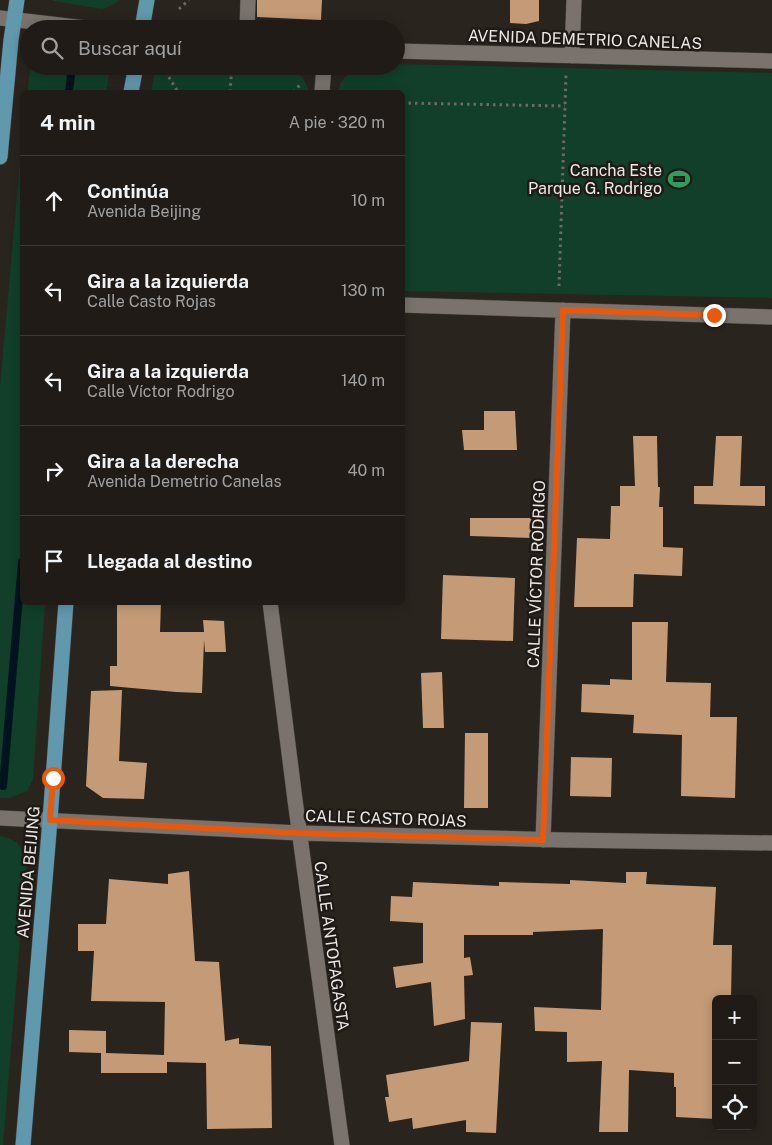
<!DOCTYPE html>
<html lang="es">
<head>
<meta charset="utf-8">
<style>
	body { margin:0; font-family:"Public Sans",sans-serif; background:#282420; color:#f1f3f6 }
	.controls { position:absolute; right:15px; bottom:15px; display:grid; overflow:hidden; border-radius:8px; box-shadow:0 2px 12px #0003 }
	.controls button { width:45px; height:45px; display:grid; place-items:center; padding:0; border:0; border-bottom:1px solid #3d3936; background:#201b17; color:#f1f3f6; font:25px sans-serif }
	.stop { position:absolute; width:15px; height:15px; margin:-11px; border:4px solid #ea580c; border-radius:50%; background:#fff }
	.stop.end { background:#ea580c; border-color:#fff; box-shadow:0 1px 5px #0008 }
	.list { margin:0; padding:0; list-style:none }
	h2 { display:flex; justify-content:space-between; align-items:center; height:65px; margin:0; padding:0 20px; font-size:21px }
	h2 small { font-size:16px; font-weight:400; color:#a2a1a1 }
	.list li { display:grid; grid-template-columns:32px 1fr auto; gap:15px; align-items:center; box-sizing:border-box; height:90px; padding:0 20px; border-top:1px solid #3d3936 }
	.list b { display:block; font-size:19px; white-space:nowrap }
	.list p { margin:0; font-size:16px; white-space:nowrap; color:#a2a1a1 }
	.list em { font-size:16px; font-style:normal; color:#a2a1a1 }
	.icon { flex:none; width:28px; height:28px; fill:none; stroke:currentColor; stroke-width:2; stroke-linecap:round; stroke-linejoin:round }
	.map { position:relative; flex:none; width:772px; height:1145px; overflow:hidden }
	.search { position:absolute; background:#201b17; box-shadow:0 2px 12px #0003; left:20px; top:20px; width:385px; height:55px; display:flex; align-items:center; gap:12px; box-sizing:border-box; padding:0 18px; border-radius:28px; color:#a2a1a1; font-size:19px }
	.panel { position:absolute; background:#201b17; box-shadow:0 2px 12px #0003; left:20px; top:90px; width:385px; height:515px; border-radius:8px }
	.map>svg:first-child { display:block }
	.green { fill:#113f29 }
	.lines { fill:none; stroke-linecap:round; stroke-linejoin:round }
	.stream { stroke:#00131f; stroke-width:8 }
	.building { fill:#c59b77 }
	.minor-casing { stroke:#46423e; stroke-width:16 }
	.major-casing { stroke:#46423e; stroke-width:16 }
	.path { stroke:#6f6a66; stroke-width:3; stroke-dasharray:2.5 4; stroke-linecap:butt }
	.minor { stroke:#7a736d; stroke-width:15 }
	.major { stroke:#6098ad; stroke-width:15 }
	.route { stroke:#ea580c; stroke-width:6 }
	.labels { text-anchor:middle; stroke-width:5; stroke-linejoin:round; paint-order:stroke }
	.street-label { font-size:16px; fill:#ece8e5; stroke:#201a16 }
	.poi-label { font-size:16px; fill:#ece8e5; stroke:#201a16; text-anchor:end }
</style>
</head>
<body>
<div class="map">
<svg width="772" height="1145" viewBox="0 0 772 1145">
	<rect width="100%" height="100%" fill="#2a241f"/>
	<!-- green -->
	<path class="green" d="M52,0h67l-6,5 -11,4 -48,-8z
		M396,64l376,9v225l-369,-7 -1,-199h-65l4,-10 7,-8 16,-8h32z
		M31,66h80l-5,26h-79z
		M156,66l127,1c16,4 21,9 26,25h-158z
		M22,140v462l23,1 -12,176 -6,12 -17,7h-10v-411z
		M0,836c20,5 22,9 26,29l-23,280h-3z"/>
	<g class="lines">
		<!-- stream -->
		<path class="stream" d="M69,92l3,-26
			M3,786l19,-224"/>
	</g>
	<!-- building -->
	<path class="building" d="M257,0h65l-1,20 -64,-3z
		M510,0h29v21l-13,3 -16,-1z
		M484,411h31l2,39h-53l-2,-20h22z
		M633,436h24l1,51h2l-1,20h4v40l20,1 -1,28 -48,-2 -1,33h-59l3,-69 33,1 1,-33h9v-20h15z
		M716,436h26l-2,50h25v20l-71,-2v-18h19z
		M470,518h62l1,20 -63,-2z
		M443,575l72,3 -2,63 -72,-2z
		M117,602h44l-1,30h44l-1,-12 21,1 2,31h-21l-1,-12 -2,53 -26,-1 -66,-6v-20h7z
		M632,622h36l-2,60 45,1 -1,34h27l-2,81 -54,-2 1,-61 -49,-2 1,-18 -53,-3 1,-28 28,1v-6l22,1z
		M442,672l2,56h-21l-2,-55z
		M122,690l-3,71 28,2 -3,36 -41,-1 -17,-12 5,-95z
		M465,733h23v75h-24z
		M571,757l41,1 -1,39 -41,-1z
		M189,871l6,90 24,1 6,79 14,-3v6l32,2 1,82 -65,1 -1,-66 -39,-1v11h-66v-20l-32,-1v-22l37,1v22l58,2 1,-53 -74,-1 3,-50h-16v-27h28l3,-45 59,5v-10z
		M626,872h21l-1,12 70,3 -3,58h19l-1,54h-15v120l-40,-2v-30h-2v-14l-45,-3 -1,62h-29l3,-71 -35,1v-30l-32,-1 -1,-24 67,3 2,-81 -70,3v3h-69v23l6,-1 3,18 -9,1 1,43 -31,7 -3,-44 -35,6 -3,-21 30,-4v-40l-33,-2 1,-25 21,1 1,-15 86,4v-4l71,2v-4l56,3z
		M471,1022l31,1 -6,110 -30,-1v-12l-53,9 -1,-11 -23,4 -4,-25h4l-3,-22 83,-14z"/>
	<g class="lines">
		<!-- minor casing -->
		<g class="minor-casing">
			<path id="minor" d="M0,18l93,11
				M247,29l1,-29
				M396,51l376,10
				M572,56l2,-56
				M322,92l2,-26
				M402,305l370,12
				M270,602l25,198 47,345
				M0,818l299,15 264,7 209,3
				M543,840l20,-530"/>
		</g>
		<!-- major casing -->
		<g class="major-casing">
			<path id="major" d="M142,29l5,-29
				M131,92l5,-26
				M0,157l11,-117 6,-40
				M23,1145l27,-325 16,-218"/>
		</g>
		<!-- path -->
		<path class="path" d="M179,9l10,-9
			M162,66l16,26
			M287,71l1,-5
			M230,92l2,-26
			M293,92l8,-8
			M402,103l163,3
			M559,286l7,-211"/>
		<!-- minor -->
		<use href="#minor" class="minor"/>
		<!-- major -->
		<use href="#major" class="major"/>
	</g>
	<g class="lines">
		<!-- route -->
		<path class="route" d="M53,778l-3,42 250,13 243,7 20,-530 151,5"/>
	</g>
	<!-- icons -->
	<defs>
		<g id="stadium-bare" transform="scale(1.725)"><path d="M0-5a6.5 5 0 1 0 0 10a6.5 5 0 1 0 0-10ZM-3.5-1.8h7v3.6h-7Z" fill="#2e9e5b" stroke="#201a16" stroke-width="2.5" paint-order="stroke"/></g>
	</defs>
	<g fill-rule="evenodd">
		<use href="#stadium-bare" x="679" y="179"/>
	</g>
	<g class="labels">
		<!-- street labels -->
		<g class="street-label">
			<text transform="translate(585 39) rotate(2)" y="6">AVENIDA DEMETRIO CANELAS</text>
			<text transform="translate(536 574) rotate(-88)" y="6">CALLE VÍCTOR RODRIGO</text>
			<text transform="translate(386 818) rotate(2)" y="6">CALLE CASTO ROJAS</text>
			<text transform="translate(28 872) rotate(-85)" y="6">AVENIDA BEIJING</text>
			<text transform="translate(332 946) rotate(82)" y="6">CALLE ANTOFAGASTA</text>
		</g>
		<!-- poi labels -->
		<g class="poi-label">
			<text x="662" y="176">Cancha Este<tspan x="662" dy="18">Parque G. Rodrigo</tspan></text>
		</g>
	</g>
</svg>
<div class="controls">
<button>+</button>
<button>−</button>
<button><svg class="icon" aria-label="locate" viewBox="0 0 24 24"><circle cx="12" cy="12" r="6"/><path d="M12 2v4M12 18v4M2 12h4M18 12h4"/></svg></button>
</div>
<div class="stop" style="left:53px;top:778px"></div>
<div class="stop end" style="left:714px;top:315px"></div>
<div class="search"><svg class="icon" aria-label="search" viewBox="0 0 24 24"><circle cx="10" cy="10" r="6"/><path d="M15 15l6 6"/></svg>Buscar aquí</div>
<section class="panel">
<h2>4 min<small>A pie · 320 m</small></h2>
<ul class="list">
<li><svg class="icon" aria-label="ahead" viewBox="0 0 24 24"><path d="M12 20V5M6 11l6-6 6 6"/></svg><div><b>Continúa</b><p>Avenida Beijing</p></div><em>10 m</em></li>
<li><svg class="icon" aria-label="left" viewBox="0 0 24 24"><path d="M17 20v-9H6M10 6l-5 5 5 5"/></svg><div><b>Gira a la izquierda</b><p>Calle Casto Rojas</p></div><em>130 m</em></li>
<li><svg class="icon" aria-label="left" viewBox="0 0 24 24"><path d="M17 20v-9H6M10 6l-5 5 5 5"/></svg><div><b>Gira a la izquierda</b><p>Calle Víctor Rodrigo</p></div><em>140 m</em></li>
<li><svg class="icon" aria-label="right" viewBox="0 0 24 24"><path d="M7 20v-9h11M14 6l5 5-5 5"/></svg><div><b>Gira a la derecha</b><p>Avenida Demetrio Canelas</p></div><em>40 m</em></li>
<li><svg class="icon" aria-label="arrive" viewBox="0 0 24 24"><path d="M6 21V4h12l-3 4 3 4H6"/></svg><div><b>Llegada al destino</b></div></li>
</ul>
</section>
</div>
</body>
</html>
